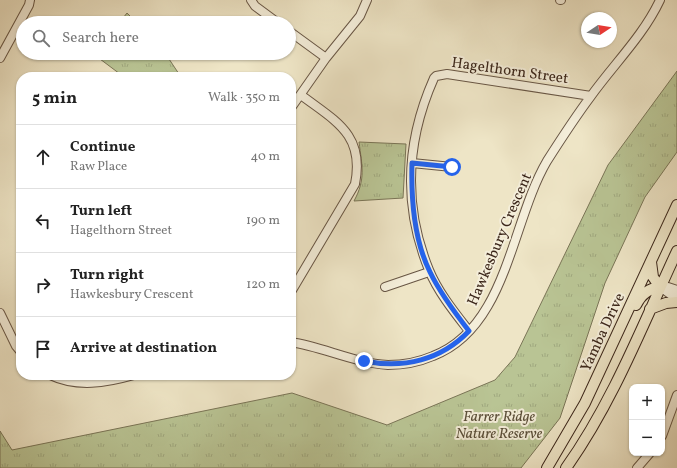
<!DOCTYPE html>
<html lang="en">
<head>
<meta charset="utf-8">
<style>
	body { margin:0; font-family:Vollkorn,serif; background:#f2f2f2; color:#222 }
	.controls { position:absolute; right:12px; bottom:12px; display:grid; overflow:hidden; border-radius:8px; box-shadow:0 1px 3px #0004 }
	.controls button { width:36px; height:36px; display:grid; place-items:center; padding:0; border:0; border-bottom:1px solid #e0e0e0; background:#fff; color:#222; font:20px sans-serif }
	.compass { position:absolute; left:581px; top:12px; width:36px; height:36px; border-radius:50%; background:#fff; box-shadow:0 1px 3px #0004; rotate:78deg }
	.stop { position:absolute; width:12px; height:12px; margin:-9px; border:3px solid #2563eb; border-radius:50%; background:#fff }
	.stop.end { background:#2563eb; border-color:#fff; box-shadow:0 1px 4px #0008 }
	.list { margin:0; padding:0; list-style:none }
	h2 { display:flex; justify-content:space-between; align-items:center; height:52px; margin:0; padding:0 16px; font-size:17px }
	h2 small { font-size:13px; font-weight:400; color:#767676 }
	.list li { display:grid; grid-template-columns:26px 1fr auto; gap:12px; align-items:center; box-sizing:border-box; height:64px; padding:0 16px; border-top:1px solid #e0e0e0 }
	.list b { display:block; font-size:15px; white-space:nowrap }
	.list p { margin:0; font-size:13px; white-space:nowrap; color:#767676 }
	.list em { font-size:13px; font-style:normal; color:#767676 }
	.icon { flex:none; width:22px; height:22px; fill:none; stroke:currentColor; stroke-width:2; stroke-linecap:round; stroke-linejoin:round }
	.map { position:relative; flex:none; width:677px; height:468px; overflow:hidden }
	.search { position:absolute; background:#fff; box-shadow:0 1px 3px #0004; left:16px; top:16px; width:280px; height:44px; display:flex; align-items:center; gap:10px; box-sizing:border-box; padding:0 14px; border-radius:22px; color:#767676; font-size:15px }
	.panel { position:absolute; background:#fff; box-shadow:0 1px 3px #0004; left:16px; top:72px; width:280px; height:308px; border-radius:16px }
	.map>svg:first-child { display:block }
	.park { fill:url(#park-tufts); stroke:#7a7557 }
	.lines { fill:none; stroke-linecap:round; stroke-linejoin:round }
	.minor-casing { stroke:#685645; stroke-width:10 }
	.major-casing { stroke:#3b261a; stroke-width:12 }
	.minor { stroke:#f4eeda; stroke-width:8 }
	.major { stroke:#eee5c6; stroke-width:10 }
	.route { stroke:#2563eb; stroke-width:5 }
	.labels { text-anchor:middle; stroke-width:4; stroke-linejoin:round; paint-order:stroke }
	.street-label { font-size:15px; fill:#3b261a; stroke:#f4eeda }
	.park-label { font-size:15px; font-style:italic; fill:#5a4e38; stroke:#f4eeda }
</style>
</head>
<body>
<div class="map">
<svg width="677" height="468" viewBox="0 0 677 468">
	<defs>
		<pattern id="park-tufts" width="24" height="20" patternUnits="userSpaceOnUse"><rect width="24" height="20" fill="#b9c494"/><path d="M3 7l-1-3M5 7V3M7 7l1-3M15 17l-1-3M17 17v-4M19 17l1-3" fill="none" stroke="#a0a87f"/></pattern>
	</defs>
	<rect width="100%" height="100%" fill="#eee5c6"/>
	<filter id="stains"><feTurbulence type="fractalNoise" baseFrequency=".005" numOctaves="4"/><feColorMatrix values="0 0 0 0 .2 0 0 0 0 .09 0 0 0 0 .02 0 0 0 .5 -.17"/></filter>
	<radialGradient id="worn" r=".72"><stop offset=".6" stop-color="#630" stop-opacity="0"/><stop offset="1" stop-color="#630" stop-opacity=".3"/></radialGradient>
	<!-- park -->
	<path class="park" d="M127,13l10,10h-18z
		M98,53h67l16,24h-57l-28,-21z
		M677,71v81l-32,45 -40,86 -45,135 -39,50h-521v-37l12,19 280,-57 95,32 108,-45 20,-23 93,-192z
		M359,142l47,2 -3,54 -49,3c12,-22 8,-35 5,-59z"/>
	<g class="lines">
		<!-- minor casing -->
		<g class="minor-casing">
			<path id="minor" d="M251,0l4,6 23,17
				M560,0h1
				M289,31l37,27
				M0,58l29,-53 1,-5
				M291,108l35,-50 34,-42 7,-16
				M412,163l40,4
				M385,287l44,-15
				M660,287l17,12
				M660,287h8l9,3
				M291,292l64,-108c10,-50 -20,-63 -54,-89
				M0,313l16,33 5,6
				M469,331c-14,-18 -31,-39 -40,-61 -26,-64 -23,-129 5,-192l2,-2 11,-2 144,22
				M291,342c32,5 64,21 97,23 15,0 31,-3 45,-9 74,-28 78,-134 114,-195 14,-22 29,-45 44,-65 23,-32 52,-60 69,-96
				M50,375c27,13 56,8 84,0
				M662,436l15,-41
				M637,468l13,-15"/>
		</g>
		<!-- major casing -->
		<g class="major-casing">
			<path id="major" d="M651,262l2,15 7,10
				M636,305c5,-10 13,-17 24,-18
				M650,309l16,-6 11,-1
				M547,468l38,-65 92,-198
				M566,468c47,-66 77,-144 111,-217"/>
		</g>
		<!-- minor -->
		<use href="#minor" class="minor"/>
		<!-- major -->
		<use href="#major" class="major"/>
	</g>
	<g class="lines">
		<!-- route -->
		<path class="route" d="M364,361c40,8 77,-1 105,-30 -14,-18 -29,-38 -39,-59 -16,-32 -19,-74 -18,-109l40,4"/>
	</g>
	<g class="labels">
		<!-- street labels -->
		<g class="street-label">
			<text transform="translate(510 70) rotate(8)" y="5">Hagelthorn Street</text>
			<text transform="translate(499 239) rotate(-67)" y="5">Hawkesbury Crescent</text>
			<text transform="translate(602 332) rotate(-65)" y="5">Yamba Drive</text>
		</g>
		<!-- park labels -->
		<g class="park-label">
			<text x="499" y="421">Farrer Ridge<tspan x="499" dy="17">Nature Reserve</tspan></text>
		</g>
	</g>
	<rect width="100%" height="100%" filter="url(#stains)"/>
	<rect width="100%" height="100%" fill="url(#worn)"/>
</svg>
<div class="controls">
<button>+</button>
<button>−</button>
</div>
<svg class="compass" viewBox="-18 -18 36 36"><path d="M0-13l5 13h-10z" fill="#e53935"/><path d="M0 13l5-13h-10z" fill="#767676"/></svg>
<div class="stop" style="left:452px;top:167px"></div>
<div class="stop end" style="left:364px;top:361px"></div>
<div class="search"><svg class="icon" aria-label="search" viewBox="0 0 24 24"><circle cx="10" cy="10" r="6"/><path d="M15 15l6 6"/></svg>Search here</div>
<section class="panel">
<h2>5 min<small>Walk · 350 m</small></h2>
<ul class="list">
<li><svg class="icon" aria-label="ahead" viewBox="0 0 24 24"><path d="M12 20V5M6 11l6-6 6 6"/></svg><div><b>Continue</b><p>Raw Place</p></div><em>40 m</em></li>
<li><svg class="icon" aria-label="left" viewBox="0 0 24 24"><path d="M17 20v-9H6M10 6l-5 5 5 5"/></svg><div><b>Turn left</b><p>Hagelthorn Street</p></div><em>190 m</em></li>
<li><svg class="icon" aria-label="right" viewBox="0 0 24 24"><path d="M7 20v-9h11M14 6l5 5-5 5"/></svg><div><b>Turn right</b><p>Hawkesbury Crescent</p></div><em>120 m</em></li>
<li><svg class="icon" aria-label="arrive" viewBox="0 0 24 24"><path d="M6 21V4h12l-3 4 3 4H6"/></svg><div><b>Arrive at destination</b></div></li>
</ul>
</section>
</div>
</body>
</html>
